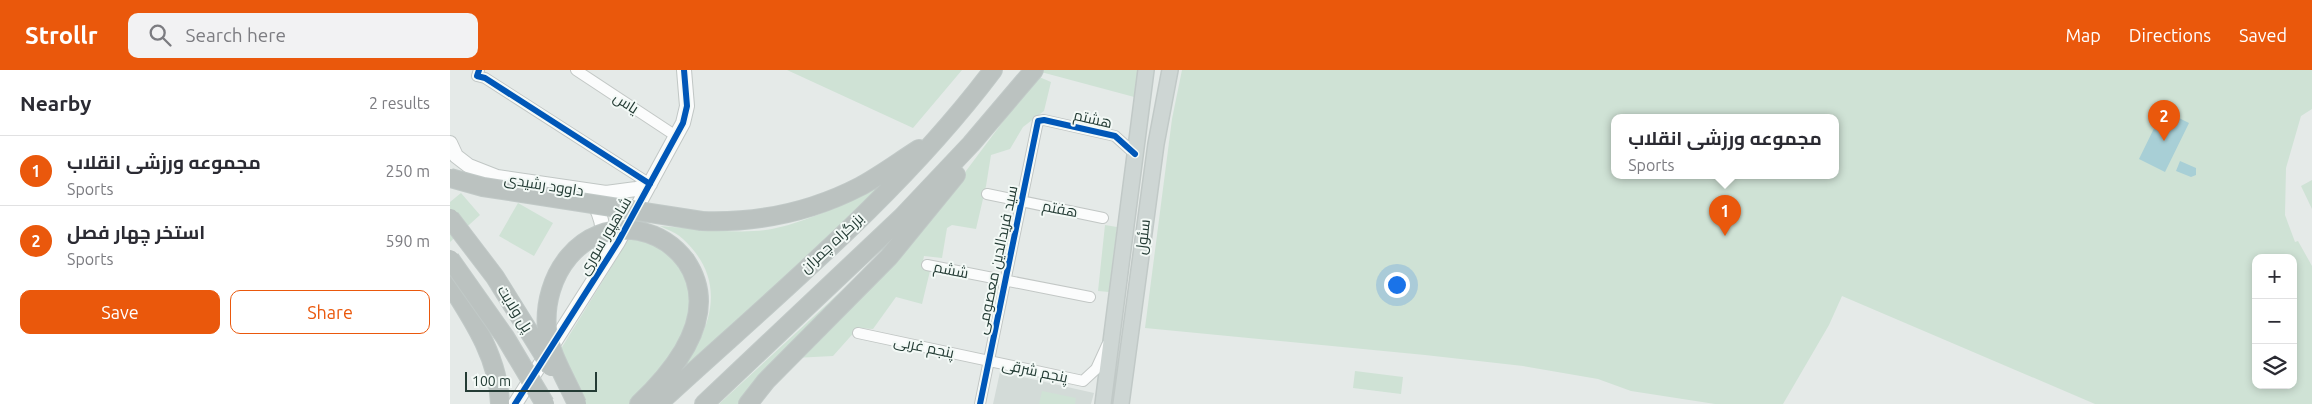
<!DOCTYPE html>
<html lang="en">
<head>
<meta charset="utf-8">
<style>
	body { margin:0; font-family:Ubuntu,Cairo,sans-serif; background:#f2f2f3; color:#2b2b33 }
	.controls { position:absolute; right:15px; bottom:15px; display:grid; overflow:hidden; border-radius:10px; box-shadow:0 2px 8px #0003 }
	.controls button { width:45px; height:45px; display:grid; place-items:center; padding:0; border:0; border-bottom:1px solid #e1e1e2; background:#fff; color:#2b2b33; font:25px sans-serif }
	.scale { position:absolute; left:15px; bottom:12px; width:132px; box-sizing:border-box; padding-left:5px; border:2px solid #243c35; border-top:0; font-size:14px; line-height:18px; white-space:nowrap; color:#243c35; -webkit-text-stroke:4px #f3f9f6; paint-order:stroke }
	.you { position:absolute; left:946px; top:214px; width:18px; height:18px; margin:-12px; border:4px solid #fff; border-radius:50%; background:#1a73e8; box-shadow:0 0 0 8px #1a73e833 }
	.badge { display:grid; place-items:center; width:32px; height:32px; border-radius:50%; background:#ea580c; color:#fff; font-size:16px; font-weight:700 }
	.pin { position:absolute; translate:-50% -41px; filter:drop-shadow(0 1px 2px #0008) }
	.pin::after { content:''; position:absolute; top:26px; width:18px; height:15px; background:inherit; clip-path:polygon(0 0,100% 0,50% 100%) }
	.popup { position:absolute; left:1161px; top:44px; width:228px; height:65px; box-sizing:border-box; display:grid; place-content:center; border-radius:10px; background:#fff; filter:drop-shadow(0 1px 4px #0005); font-size:16px; white-space:nowrap; color:#7c7c81 }
	.popup b { font-size:19px; color:#2b2b33 }
	.popup::after { content:''; position:absolute; left:50%; top:100%; margin-left:-10px; border:10px solid transparent; border-top-color:#fff }
	.list { margin:0; padding:0; list-style:none }
	h2 { display:flex; justify-content:space-between; align-items:center; height:65px; margin:0; padding:0 20px; font-size:21px }
	h2 small { font-size:16px; font-weight:400; color:#7c7c81 }
	.list li { display:grid; grid-template-columns:32px 1fr auto; gap:15px; align-items:center; box-sizing:border-box; height:70px; padding:0 20px; border-top:1px solid #e1e1e2 }
	.list b { display:block; font-size:19px; white-space:nowrap }
	.list p { margin:0; font-size:16px; white-space:nowrap; color:#7c7c81 }
	.list em { font-size:16px; font-style:normal; color:#7c7c81 }
	.actions { display:flex; gap:10px; padding:15px 20px }
	.actions a { flex:1; padding:11px 0; border:1px solid #ea580c; border-radius:10px; text-align:center; font-size:18px; color:#ea580c }
	.actions .main { background:#ea580c; color:#fff }
	.icon { flex:none; width:28px; height:28px; fill:none; stroke:currentColor; stroke-width:2; stroke-linecap:round; stroke-linejoin:round }
	.map { position:relative; flex:none; width:1862px; height:334px; overflow:hidden }
	header { display:flex; align-items:center; gap:30px; box-sizing:border-box; height:70px; padding:0 25px; background:#ea580c; color:#fff }
	header strong { font-size:24px }
	nav { display:flex; gap:28px; margin-inline-start:auto; font-size:18px }
	.search { width:350px; height:45px; background:#f2f2f3; display:flex; align-items:center; gap:12px; box-sizing:border-box; padding:0 18px; border-radius:10px; color:#7c7c81; font-size:19px }
	main { display:flex }
	aside { flex:1; background:#fff }
	.map>svg:first-child { display:block }
	.built { fill:#d3dbd8 }
	.green { fill:#cfe2d5; fill-rule:evenodd }
	.water { fill:#a8cfd6 }
	.lines { fill:none; stroke-linecap:round; stroke-linejoin:round }
	.street-casing { stroke:#c2c7c5; stroke-width:12 }
	.secondary-casing { stroke:#c1c7c5; stroke-width:16 }
	.primary-casing { stroke:#c1c9c7; stroke-width:18 }
	.highway-casing { stroke:#c1c9c7; stroke-width:20 }
	.street { stroke:#fbfcfc; stroke-width:10 }
	.secondary { stroke:#fbfcfc; stroke-width:14 }
	.primary { stroke:#ced6d4; stroke-width:15 }
	.highway { stroke:#bbc2c0; stroke-width:18 }
	.highway-bridge-casing { stroke:#c1c9c7; stroke-width:20; stroke-linecap:butt }
	.highway-bridge { stroke:#bbc2c0; stroke-width:18 }
	.cycleway-casing { stroke:#f3f9f6; stroke-width:9 }
	.cycleway { stroke:#0057b8; stroke-width:6 }
	.labels { text-anchor:middle; stroke-width:4; stroke-linejoin:round; paint-order:stroke }
	.street-label { font-size:15px; fill:#243c35; stroke:#f3f9f6 }
</style>
</head>
<body>
<header>
<strong>Strollr</strong>
<div class="search"><svg class="icon" aria-label="search" viewBox="0 0 24 24"><circle cx="10" cy="10" r="6"/><path d="M15 15l6 6"/></svg>Search here</div>
<nav><a>Map</a><a>Directions</a><a>Saved</a></nav>
</header>
<main>
<aside>
<h2>Nearby<small>2 results</small></h2>
<ul class="list">
<li><span class="badge">1</span><div><b>مجموعه ورزشی انقلاب</b><p>Sports</p></div><em>250 m</em></li>
<li><span class="badge">2</span><div><b>استخر چهار فصل</b><p>Sports</p></div><em>590 m</em></li>
</ul>
<div class="actions"><a class="main">Save</a><a>Share</a></div>
</aside>
<div class="map">
<svg width="1862" height="334" viewBox="0 0 1862 334">
	<rect width="100%" height="100%" fill="#e5eae8"/>
	<!-- built -->
	<path class="built" d="M550,302l94,21 -3,11h-98z"/>
	<!-- green -->
	<path class="green" d="M337,0h175l-49,58z
		M592,0h96v28l-97,-26z
		M732,0h1130v39l-11,7 -15,52 -1,47 10,27 3,-1 14,25v138h-217l-253,-108 -13,29 -46,79h-68l-84,-13 -33,-12 -75,-13 -98,-11 -280,-27 27,-209zM1165,47h220v58h-220zM1806,188h37v127h-37z
		M587,6l14,6 -7,29 -21,16 -13,22 -19,6 -5,31 -10,43 -24,-4 -5,3 -5,30 -18,-2 -2,10 8,5 -8,33 -26,-7 -23,32 -15,-1 -25,28 -39,2 145,-151z
		M439,109l-195,183 -23,18c38,-42 61,-96 12,-141 -6,-6 -15,-9 -23,-13 32,2 82,9 112,3 42,-9 81,-29 117,-50z
		M1862,110v29l-11,-23z
		M11,123l19,22 -30,27v-40z
		M68,133l35,20 -19,33 -35,-20z
		M655,155l12,2 -8,65 -11,-1z
		M452,165l-162,169h-21z
		M180,167c55,15 58,33 63,86l-57,81h-58l-24,-44z
		M905,301l48,6 -2,17 -48,-6z
		M592,321l34,7 -1,6h-36z"/>
	<!-- water -->
	<path class="water" d="M1713,40l26,13 -24,49 -26,-13z
		M1730,91l16,7v7l-5,2 -15,-6z"/>
	<g class="lines">
		<!-- street casing -->
		<g class="street-casing">
			<path id="street" d="M29,0l-2,6 8,2 165,106
				M126,0l100,66
				M537,124l116,24
				M477,195l163,32
				M408,263l225,48 13,-12 11,-24
				M530,334l58,-283 6,-1 71,16 20,18"/>
		</g>
		<!-- secondary casing -->
		<g class="secondary-casing">
			<path id="secondary" d="M0,73l6,13 13,10 28,11 109,16 30,-4 14,-5
				M139,128c18,19 15,45 10,67
				M65,334l103,-162 65,-119 4,-17 -3,-36"/>
		</g>
		<!-- primary casing -->
		<g class="primary-casing">
			<path id="primary" d="M653,334l43,-334
				M671,334l35,-260 14,-74"/>
		</g>
		<!-- highway casing -->
		<g class="highway-casing">
			<path id="highway" d="M252,151c55,2 109,-9 159,-35 20,-11 39,-25 58,-37
				M0,214c23,36 49,75 50,120
				M189,334c38,-36 82,-91 47,-143
				M208,334c115,-106 241,-209 335,-334
				M254,334l198,-187 69,-73 63,-74
				M298,334l18,-23 123,-124 67,-82"/>
		</g>
		<!-- street -->
		<use href="#street" class="street"/>
		<!-- secondary -->
		<use href="#secondary" class="secondary"/>
		<!-- primary -->
		<use href="#primary" class="primary"/>
		<!-- highway -->
		<use href="#highway" class="highway"/>
		<!-- highway-bridge casing -->
		<g class="highway-bridge-casing">
			<path id="highway-bridge" d="M0,108l33,9 219,34
				M0,148l45,59 56,90
				M0,189l55,78 40,67
				M127,334c-9,-21 -28,-52 -30,-74 -5,-54 33,-109 92,-99 20,4 35,14 47,30"/>
		</g>
		<!-- highway-bridge -->
		<use href="#highway-bridge" class="highway-bridge"/>
		<!-- cycleway casing -->
		<g class="cycleway-casing">
			<path id="cycleway" d="M29,0l-2,6 8,2 165,106
				M65,334l103,-162 65,-119 4,-17 -3,-36
				M530,334l58,-283 6,-1 71,16 20,18"/>
		</g>
		<!-- cycleway -->
		<use href="#cycleway" class="cycleway"/>
	</g>
	<g class="labels">
		<!-- street labels -->
		<g class="street-label">
			<text transform="translate(176 33) rotate(33)" y="5">یاس</text>
			<text transform="translate(643 49) rotate(13)" y="5">هشتم</text>
			<text transform="translate(94 115) rotate(9)" y="5">داوود رشیدی</text>
			<text transform="translate(610 139) rotate(11)" y="5">هفتم</text>
			<text transform="translate(155 166) rotate(-59)" y="5">شاهپور سوری</text>
			<text transform="translate(693 167) rotate(-83)" y="5">سئول</text>
			<text transform="translate(382 173) rotate(-43)" y="5">بزرگراه چمران</text>
			<text transform="translate(547 190) rotate(-78)" y="5">سید فریدالدین معصومی</text>
			<text transform="translate(501 200) rotate(11)" y="5">ششم</text>
			<text transform="translate(65 239) rotate(58)" y="5">پل ولایت</text>
			<text transform="translate(474 277) rotate(12)" y="5">پنجم غربی</text>
			<text transform="translate(585 301) rotate(12)" y="5">پنجم شرقی</text>
		</g>
	</g>
</svg>
<div class="controls">
<button>+</button>
<button>−</button>
<button><svg class="icon" aria-label="layers" viewBox="0 0 24 24"><path d="M12 4l9 5-9 5-9-5zM3 14l9 5 9-5"/></svg></button>
</div>
<div class="scale">100 m</div>
<div class="you"></div>
<div class="pin badge" style="left:1275px;top:166px">1</div>
<div class="popup"><b>مجموعه ورزشی انقلاب</b>Sports</div>
<div class="pin badge" style="left:1714px;top:71px">2</div>
</div>
</main>
</body>
</html>
